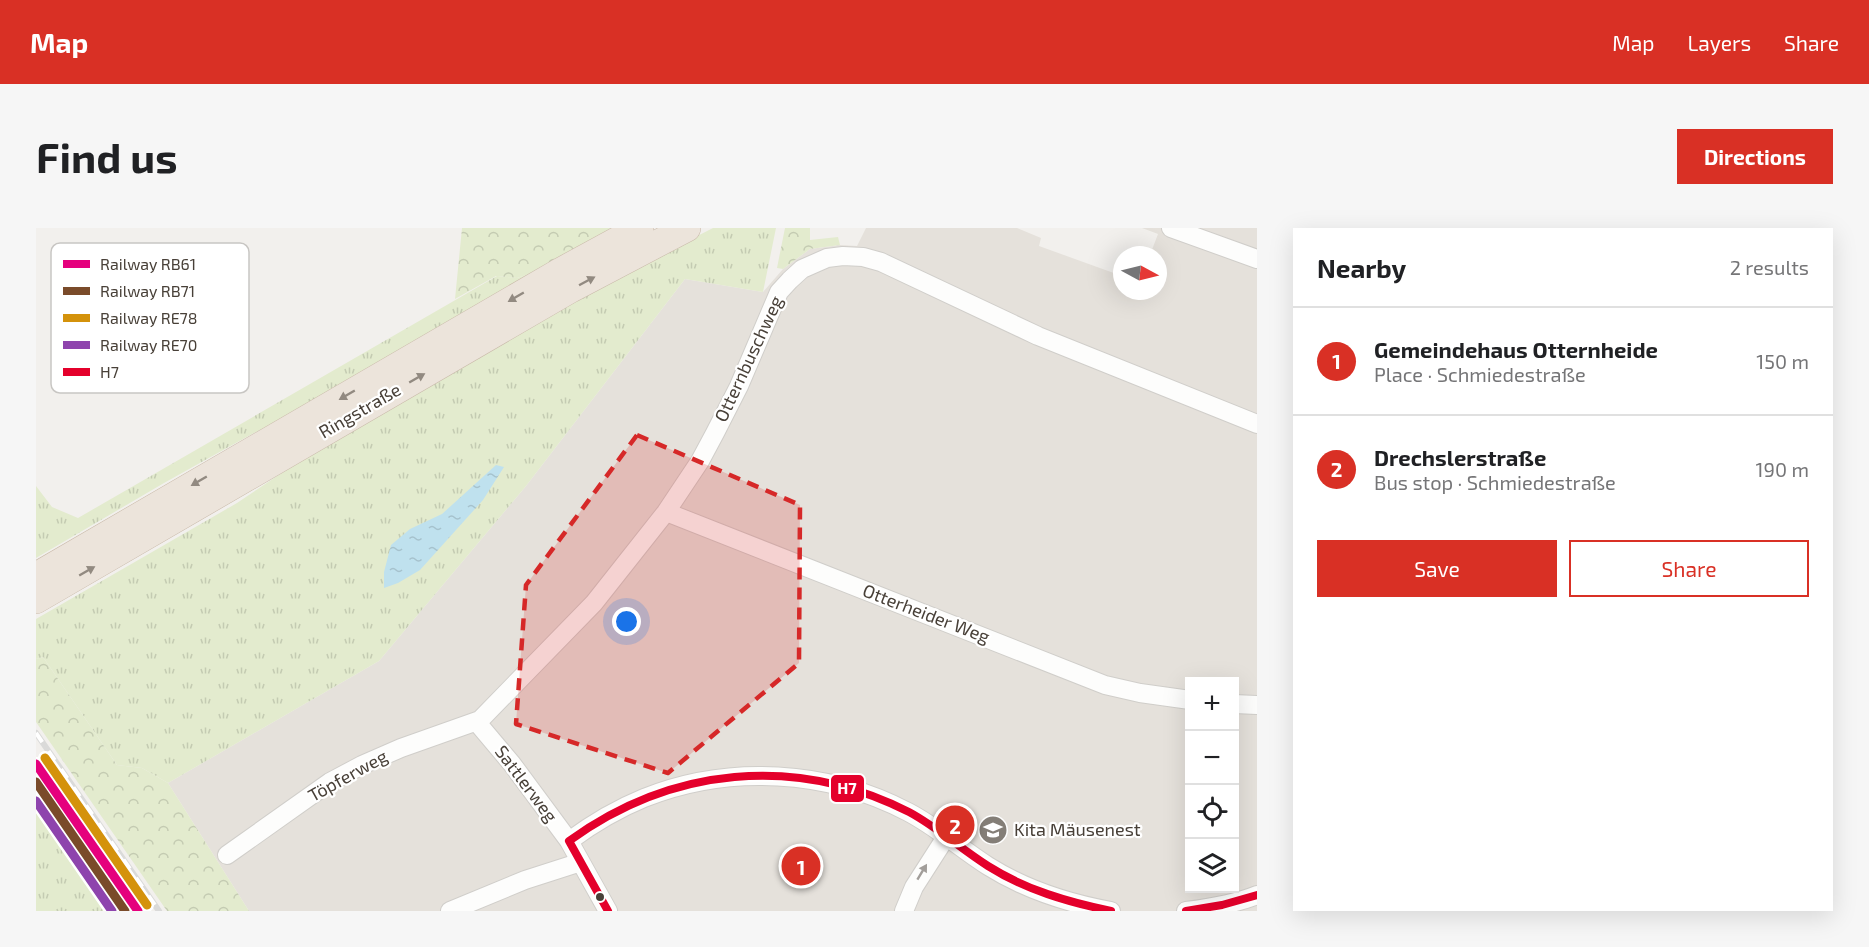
<!DOCTYPE html>
<html lang="en">
<head>
<meta charset="utf-8">
<style>
	body { margin:0; font-family:"Exo 2",sans-serif; background:#f6f6f6; color:#202124 }
	.controls { position:absolute; right:18px; bottom:18px; display:grid; overflow:hidden; border-radius:0px; box-shadow:0 6px 24px #0002 }
	.controls button { width:54px; height:54px; display:grid; place-items:center; padding:0; border:0; border-bottom:2px solid #e0e0e0; background:#fff; color:#202124; font:30px sans-serif }
	.compass { position:absolute; left:1077px; top:18px; width:54px; height:54px; border-radius:50%; background:#fff; box-shadow:0 6px 24px #0002; rotate:97deg }
	.you { position:absolute; left:591px; top:394px; width:21px; height:21px; margin:-15px; border:4px solid #fff; border-radius:50%; background:#1a73e8; box-shadow:0 0 0 9px #1a73e833 }
	.badge { display:grid; place-items:center; width:39px; height:39px; border-radius:50%; background:#d93025; color:#fff; font-size:20px; font-weight:700 }
	.pin { position:absolute; translate:-50% -50%; border:3px solid #fff; box-shadow:0 2px 6px #0006 }
	.list { margin:0; padding:0; list-style:none }
	h2 { display:flex; justify-content:space-between; align-items:center; height:78px; margin:0; padding:0 24px; font-size:26px }
	h2 small { font-size:20px; font-weight:400; color:#757577 }
	.list li { display:grid; grid-template-columns:39px 1fr auto; gap:18px; align-items:center; box-sizing:border-box; height:108px; padding:0 24px; border-top:2px solid #e0e0e0 }
	.list b { display:block; font-size:22px; white-space:nowrap }
	.list p { margin:0; font-size:20px; white-space:nowrap; color:#757577 }
	.list em { font-size:20px; font-style:normal; color:#757577 }
	.actions { display:flex; gap:12px; padding:18px 24px }
	.actions a { flex:1; padding:14px 0; border:2px solid #d93025; border-radius:0px; text-align:center; font-size:21px; color:#d93025 }
	.actions .main { background:#d93025; color:#fff }
	.icon { flex:none; width:33px; height:33px; fill:none; stroke:currentColor; stroke-width:2; stroke-linecap:round; stroke-linejoin:round }
	.map { position:relative; flex:none; width:1221px; height:683px; overflow:hidden; border-radius:0px }
	header { display:flex; align-items:center; gap:36px; box-sizing:border-box; height:84px; padding:0 30px; background:#d93025; color:#fff }
	header strong { font-size:28px }
	nav { display:flex; gap:33px; margin-inline-start:auto; font-size:21px }
	.intro { display:flex; align-items:center; justify-content:space-between; box-sizing:border-box; height:144px; padding:0 36px }
	h1 { margin:0; font-size:42px }
	.button { padding:15px 27px; border-radius:0px; background:#d93025; color:#fff; font-size:21px; font-weight:700 }
	main { display:flex; gap:36px; padding:0 36px }
	aside { flex:1; background:#fff; border-radius:0px; box-shadow:0 6px 24px #0002 }
	.map>svg:first-child { display:block }
	.residential { fill:#e5e1db; fill-rule:evenodd }
	.grass { fill:url(#grass-tufts) }
	.forest { fill:url(#forest-crowns) }
	.water { fill:url(#water-ripples) }
	.lines { fill:none; stroke-linecap:round; stroke-linejoin:round }
	.minor-casing { stroke:#d0ceca; stroke-width:20 }
	.highway-casing { stroke:#c9b9a9; stroke-width:28 }
	.minor { stroke:#fdfdfc; stroke-width:18 }
	.highway { stroke:#ece4db; stroke-width:27 }
	.rail-casing { stroke:#dadad9; stroke-width:6 }
	.rail { stroke:#fff; stroke-width:4; stroke-dasharray:11; stroke-linecap:butt }
	.bus-1-casing { stroke:#fff; stroke-width:12 }
	.bus-1 { stroke:#e4002b; stroke-width:8 }
	.rail-1-casing { stroke:#fff; stroke-width:14 }
	.rail-2-casing { stroke:#fff; stroke-width:14 }
	.rail-3-casing { stroke:#fff; stroke-width:14 }
	.rail-4-casing { stroke:#fff; stroke-width:14 }
	.rail-1 { stroke:#e5007d; stroke-width:9 }
	.rail-2 { stroke:#7a4b2a; stroke-width:9 }
	.rail-3 { stroke:#d4920b; stroke-width:9 }
	.rail-4 { stroke:#8e44ad; stroke-width:9 }
	.oneway { fill:#928a81 }
	.oneway2 { fill:#a29e9a }
	.marked { fill:#d62828; fill-opacity:0.2; stroke:#d62828; stroke-width:4.5; stroke-dasharray:12 8; stroke-linejoin:round }
	.bus-dot { fill:#484038; stroke:#fff; stroke-width:2 }
	.labels { text-anchor:middle; stroke-width:4.5; stroke-linejoin:round; paint-order:stroke }
	.street-label { font-size:18px; fill:#484038; stroke:#fff }
	.poi-label { font-size:18px; fill:#484038; stroke:#fff; text-anchor:start }
	.key { fill:#fff; stroke:#c8c6c3; stroke-width:1.5 }
	.key-label { font-size:16px; fill:#484038 }
	.line-badge { stroke:#fff; stroke-width:2 }
	.badge-label { font-size:16px; text-anchor:middle; font-weight:bold; fill:#fff }
</style>
</head>
<body>
<header>
<strong>Map</strong>
<nav><a>Map</a><a>Layers</a><a>Share</a></nav>
</header>
<div class="intro"><h1>Find us</h1><a class="button">Directions</a></div>
<main>
<div class="map">
<svg width="1221" height="683" viewBox="0 0 1221 683">
	<defs>
		<pattern id="grass-tufts" width="24" height="20" patternUnits="userSpaceOnUse" patternTransform="scale(1.5)"><rect width="24" height="20" fill="#e3ebce"/><path d="M3 7l-1-3M5 7V3M7 7l1-3M15 17l-1-3M17 17v-4M19 17l1-3" fill="none" stroke="#c4cbb2"/></pattern>
		<pattern id="forest-crowns" width="20" height="18" patternUnits="userSpaceOnUse" patternTransform="scale(1.5)"><rect width="20" height="18" fill="#e3ebce"/><path d="M2 6a3 3 0 1 1 6 0M12 15a3 3 0 1 1 6 0" fill="none" stroke="#c4cbb2"/></pattern>
		<pattern id="water-ripples" width="26" height="14" patternUnits="userSpaceOnUse" patternTransform="scale(1.5)"><rect width="26" height="14" fill="#bfe1ee"/><path d="M2 4q2-2 4 0t4 0M15 11q2-2 4 0t4 0" fill="none" stroke="#a6c2cd"/></pattern>
	</defs>
	<rect width="100%" height="100%" fill="#f2f0ed"/>
	<!-- residential -->
	<path class="residential" d="M830,0h151l24,10 -2,8 83,30v15h36v-36h-8l8,-21 -16,-6h115v683h-1008l-81,-128 211,-122 147,-175 159,-207 78,13 20,-23 27,-20 30,-4 17,1zM1154,454h44v206h-44z"/>
	<!-- grass -->
	<path class="grass" d="M677,0h63l-13,64 -78,-13 -159,207 -147,175 -211,122 -26,-15 -25,-3 -74,-108 -7,2v-40l201,-116 107,-72 189,-111z
		M508,41l-231,136 -61,29 -88,49 -128,75v-72l16,21 26,11 419,-242 20,2z
		M0,561l86,122h-86z"/>
	<!-- forest -->
	<path class="forest" d="M426,0h153l-71,41 -27,9 -21,-2 -41,23z
		M749,0h25v12l28,-3 2,8 -30,4 -27,20 -6,-1z
		M7,429l74,108 25,3 26,15 81,128h-82l-131,-189v-63z"/>
	<!-- water -->
	<path class="water" d="M460,237l8,2 -21,33 -63,70 -22,13 -14,5v-16l7,-27 19,-16 32,-15z"/>
	<g class="lines">
		<!-- minor casing -->
		<g class="minor-casing">
			<path id="minor" d="M1135,0l86,31
				M630,284l439,173 35,8 50,7
				M1198,476l23,1
				M444,492v6l32,38 57,77 39,70
				M533,613c23,-17 48,-32 75,-43 85,-34 184,-28 264,14 29,15 53,37 80,54 38,24 79,37 123,45
				M191,627l103,-73 32,-17 39,-17 79,-28 114,-117 72,-91 34,-51 15,-28 24,-47 40,-94 11,-12 12,-11 25,-11 16,-2 20,1 18,5 157,74 219,88
				M414,683l75,-31 56,-18
				M868,683l10,-24 32,-50
				M1150,683c24,-3 49,-7 71,-16"/>
		</g>
		<!-- highway casing -->
		<g class="highway-casing">
			<path id="highway" d="M0,348l525,-305 79,-43
				M0,372l535,-311 116,-61"/>
		</g>
		<!-- minor -->
		<use href="#minor" class="minor"/>
		<!-- highway -->
		<use href="#highway" class="highway"/>
		<!-- rail casing -->
		<g class="rail-casing">
			<path id="rail" d="M0,505l123,178"/>
		</g>
		<!-- rail -->
		<use href="#rail" class="rail"/>
		<!-- bus-1 casing -->
		<g class="bus-1-casing">
			<path id="bus-1" d="M533,613c102,-74 226,-87 340,-29 28,15 52,37 79,54 38,24 80,36 123,45
				M533,613l39,70
				M1150,683l36,-6 35,-10"/>
		</g>
		<!-- bus-1 -->
		<use href="#bus-1" class="bus-1"/>
		<!-- rail-1 casing -->
		<g class="rail-1-casing">
			<path id="rail-1" d="M0,536l102,147"/>
		</g>
		<!-- rail-2 casing -->
		<g class="rail-2-casing">
			<path id="rail-2" d="M0,554l89,129"/>
		</g>
		<!-- rail-3 casing -->
		<g class="rail-3-casing">
			<path id="rail-3" d="M9,530l102,147"/>
		</g>
		<!-- rail-4 casing -->
		<g class="rail-4-casing">
			<path id="rail-4" d="M0,573l76,110"/>
		</g>
		<!-- rail-1 -->
		<use href="#rail-1" class="rail-1"/>
		<!-- rail-2 -->
		<use href="#rail-2" class="rail-2"/>
		<!-- rail-3 -->
		<use href="#rail-3" class="rail-3"/>
		<!-- rail-4 -->
		<use href="#rail-4" class="rail-4"/>
	</g>
	<!-- one-way arrows -->
	<defs><path id="oneway-solid" d="M-6-.8H1V-3.2L6.5 0L1 3.2V.8H-6Z" transform="scale(1.5)"/></defs>
	<g class="oneway">
		<use href="#oneway-solid" transform="translate(551 53) rotate(-28)"/>
		<use href="#oneway-solid" transform="translate(480 69) rotate(150)"/>
		<use href="#oneway-solid" transform="translate(381 150) rotate(-30)"/>
		<use href="#oneway-solid" transform="translate(311 167) rotate(150)"/>
		<use href="#oneway-solid" transform="translate(163 253) rotate(150)"/>
		<use href="#oneway-solid" transform="translate(51 343) rotate(-30)"/>
	</g>
	<use class="oneway2" href="#oneway-solid" transform="translate(886 644) rotate(-59)"/>
	<!-- marked area -->
	<path class="marked" d="M601,207l163,70 -1,158 -131,110 -152,-49 10,-139z"/>
	<!-- icons -->
	<defs>
		<g id="school-disc" transform="scale(1.5)"><circle r="9.5" fill="#847e77" stroke="#fff"/><path d="M0-5L7-2L0 1L-7-2ZM-4 1L0 2.5L4 1V4Q0 6-4 4Z" fill="#fff"/></g>
	</defs>
	<g fill-rule="evenodd">
		<use href="#school-disc" x="957" y="602"/>
	</g>
	<!-- markers -->
	<circle class="bus-dot" cx="564" cy="669" r="5"/>
	<g class="labels">
		<!-- street labels -->
		<g class="street-label">
			<text transform="translate(713 131) rotate(-65)" y="6">Otternbuschweg</text>
			<text transform="translate(324 183) rotate(-30)" y="6">Ringstraße</text>
			<text transform="translate(890 386) rotate(21)" y="6">Otterheider Weg</text>
			<text transform="translate(312 548) rotate(-29)" y="6">Töpferweg</text>
			<text transform="translate(490 556) rotate(53)" y="6">Sattlerweg</text>
		</g>
		<!-- poi labels -->
		<g class="poi-label">
			<text x="978" y="608">Kita Mäusenest</text>
		</g>
	</g>
	<!-- legend -->
	<rect x="15" y="15" width="198" height="150" rx="9" class="key"/>
	<rect x="27" y="32" width="27" height="8" fill="#e5007d"/>
	<rect x="27" y="59" width="27" height="8" fill="#7a4b2a"/>
	<rect x="27" y="86" width="27" height="8" fill="#d4920b"/>
	<rect x="27" y="113" width="27" height="8" fill="#8e44ad"/>
	<rect x="27" y="140" width="27" height="8" fill="#e4002b"/>
	<g class="key-label">
		<text x="64" y="42">Railway RB61</text>
		<text x="64" y="69">Railway RB71</text>
		<text x="64" y="96">Railway RE78</text>
		<text x="64" y="123">Railway RE70</text>
		<text x="64" y="150">H7</text>
	</g>
	<rect class="line-badge" x="794" y="546" width="35" height="29" rx="6" fill="#e4002b"/>
	<g class="badge-label">
		<text x="811" y="566">H7</text>
	</g>
</svg>
<div class="controls">
<button>+</button>
<button>−</button>
<button><svg class="icon" aria-label="locate" viewBox="0 0 24 24"><circle cx="12" cy="12" r="6"/><path d="M12 2v4M12 18v4M2 12h4M18 12h4"/></svg></button>
<button><svg class="icon" aria-label="layers" viewBox="0 0 24 24"><path d="M12 4l9 5-9 5-9-5zM3 14l9 5 9-5"/></svg></button>
</div>
<svg class="compass" viewBox="-18 -18 36 36"><path d="M0-13l5 13h-10z" fill="#e53935"/><path d="M0 13l5-13h-10z" fill="#757577"/></svg>
<div class="you"></div>
<div class="pin badge" style="left:765px;top:638px">1</div>
<div class="pin badge" style="left:919px;top:597px">2</div>
</div>
<aside>
<h2>Nearby<small>2 results</small></h2>
<ul class="list">
<li><span class="badge">1</span><div><b>Gemeindehaus Otternheide</b><p>Place · Schmiedestraße</p></div><em>150 m</em></li>
<li><span class="badge">2</span><div><b>Drechslerstraße</b><p>Bus stop · Schmiedestraße</p></div><em>190 m</em></li>
</ul>
<div class="actions"><a class="main">Save</a><a>Share</a></div>
</aside>
</main>
</body>
</html>
